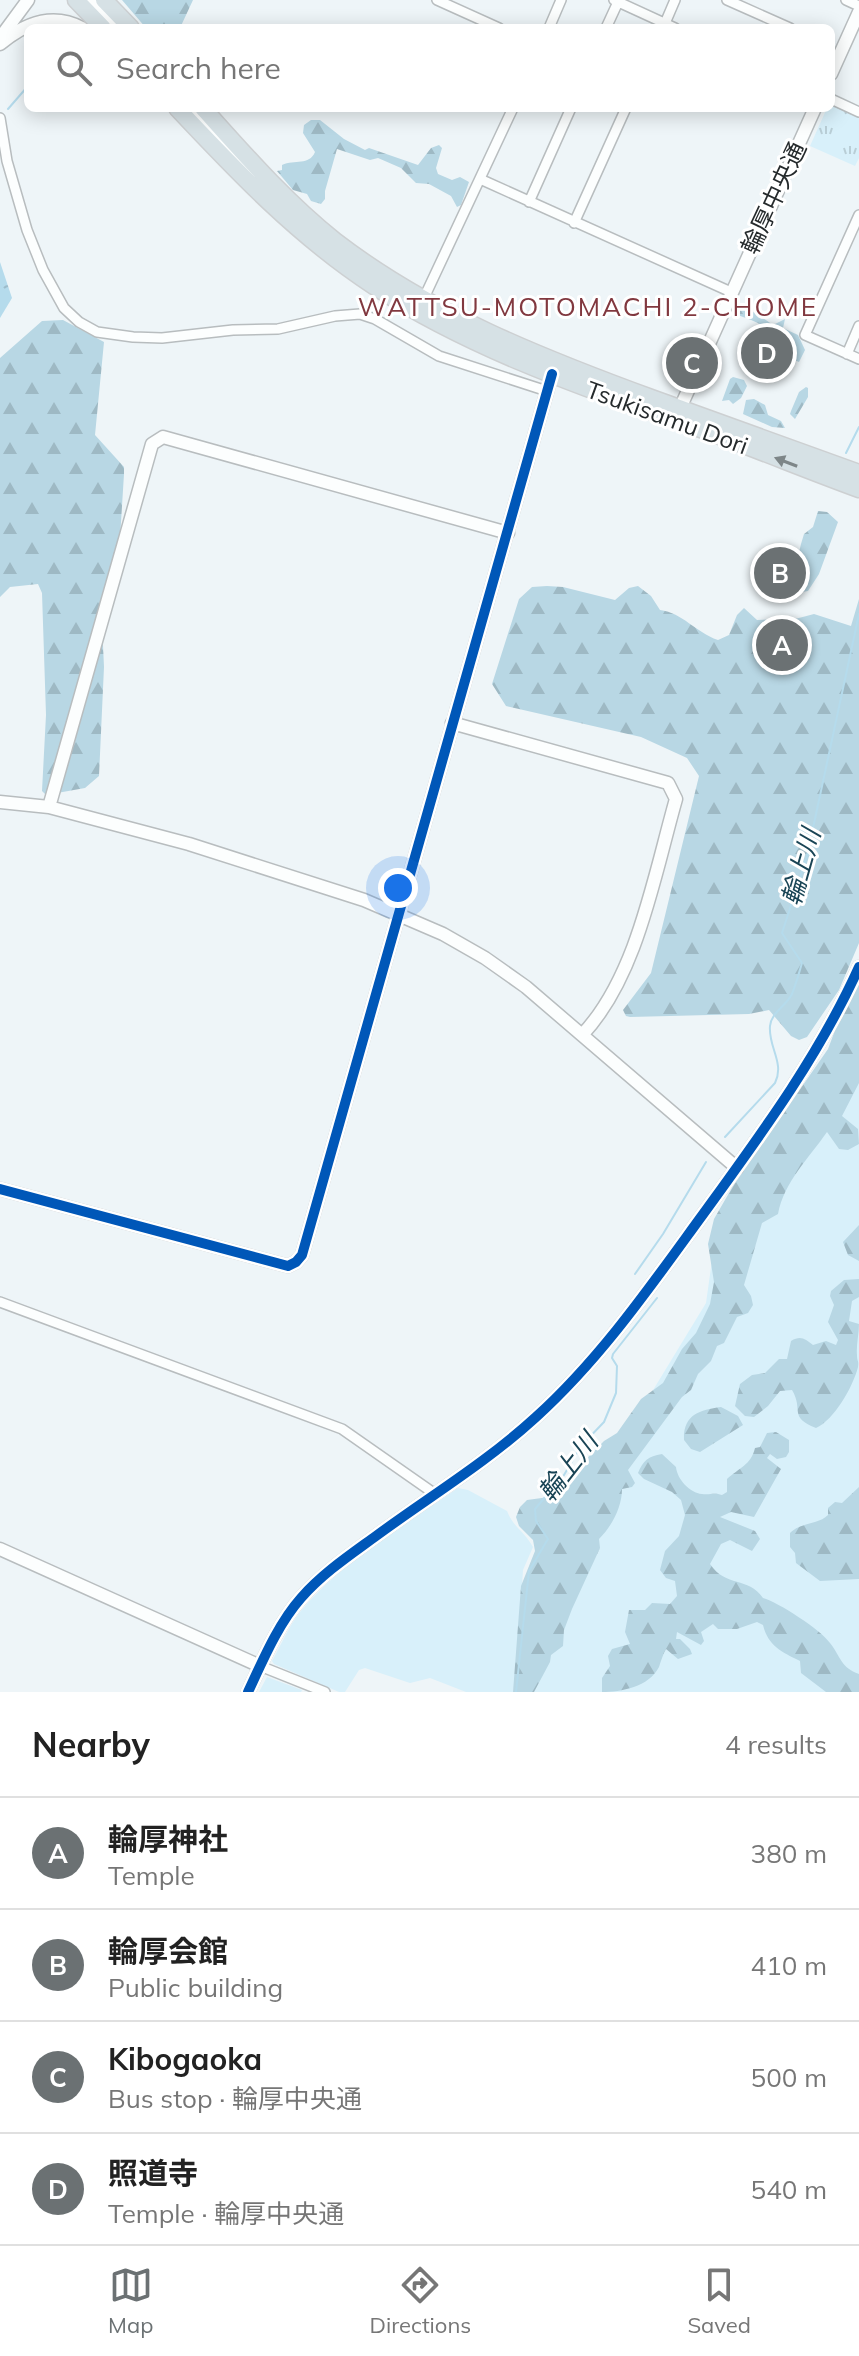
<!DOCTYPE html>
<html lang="en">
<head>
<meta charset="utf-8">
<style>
	body { margin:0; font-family:Mulish,"Noto Sans JP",sans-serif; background:#f2f2f2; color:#222 }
	.you { position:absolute; left:398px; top:888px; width:28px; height:28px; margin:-20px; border:6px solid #fff; border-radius:50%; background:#1a73e8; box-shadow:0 0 0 12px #1a73e833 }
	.badge { display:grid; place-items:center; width:52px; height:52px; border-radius:50%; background:#6b7173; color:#fff; font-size:26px; font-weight:700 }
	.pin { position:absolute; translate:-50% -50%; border:4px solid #fff; box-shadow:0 2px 8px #0006 }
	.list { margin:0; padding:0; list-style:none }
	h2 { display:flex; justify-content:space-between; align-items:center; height:104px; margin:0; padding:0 32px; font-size:34px }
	h2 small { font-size:26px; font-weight:400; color:#767676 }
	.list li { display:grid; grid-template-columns:52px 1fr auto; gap:24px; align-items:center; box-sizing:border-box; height:112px; padding:0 32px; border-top:2px solid #e0e0e0 }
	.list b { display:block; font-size:30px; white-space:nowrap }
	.list p { margin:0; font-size:26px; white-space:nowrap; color:#767676 }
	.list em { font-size:26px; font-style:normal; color:#767676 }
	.icon { flex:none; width:44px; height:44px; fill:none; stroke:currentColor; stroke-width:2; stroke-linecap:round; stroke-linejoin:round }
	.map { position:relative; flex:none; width:859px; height:1692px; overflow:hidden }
	.search { position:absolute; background:#fff; box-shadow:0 4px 20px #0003; left:24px; right:24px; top:24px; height:88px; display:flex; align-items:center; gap:20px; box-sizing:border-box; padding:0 28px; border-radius:12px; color:#767676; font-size:30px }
	.sheet { height:552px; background:#fff }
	nav { display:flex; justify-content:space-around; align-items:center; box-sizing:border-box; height:112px; border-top:2px solid #e0e0e0; background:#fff; font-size:22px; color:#767676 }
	nav a { display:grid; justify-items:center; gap:4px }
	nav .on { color:#6b7173 }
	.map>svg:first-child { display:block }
	.grass { fill:#d8f0fa }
	.forest { fill:url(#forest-firs) }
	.park { fill:url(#park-tufts) }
	.water { fill:url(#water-ripples) }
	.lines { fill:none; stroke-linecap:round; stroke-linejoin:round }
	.stream { stroke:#b5dbec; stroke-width:2 }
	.street-casing { stroke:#b8bdbf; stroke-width:12 }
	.secondary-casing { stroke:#b8bdbf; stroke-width:15 }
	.highway-casing { stroke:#cdd0d2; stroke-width:19 }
	.street { stroke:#fcfefe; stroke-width:9 }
	.secondary { stroke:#fcfefe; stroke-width:12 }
	.highway { stroke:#d6e1e5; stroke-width:16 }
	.cycleway-casing { stroke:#fff; stroke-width:15 }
	.cycleway { stroke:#0057b8; stroke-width:10 }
	.oneway { fill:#7e8688 }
	.labels { text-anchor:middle; stroke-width:6; stroke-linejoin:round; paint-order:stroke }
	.street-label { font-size:24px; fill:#252a2c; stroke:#fff }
	.neighbourhood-label { font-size:26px; letter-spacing:2px; fill:#81383f; stroke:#fff }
	.water-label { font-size:26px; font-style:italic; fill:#194455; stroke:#fff }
</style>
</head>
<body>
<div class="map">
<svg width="859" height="1692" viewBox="0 0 859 1692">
	<defs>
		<pattern id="forest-firs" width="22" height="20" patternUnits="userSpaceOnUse" patternTransform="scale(2)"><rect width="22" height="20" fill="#b8d7e4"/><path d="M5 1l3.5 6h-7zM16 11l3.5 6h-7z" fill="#9eb9c4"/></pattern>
		<pattern id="park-tufts" width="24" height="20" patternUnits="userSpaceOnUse" patternTransform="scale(2)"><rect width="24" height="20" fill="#d8f0fa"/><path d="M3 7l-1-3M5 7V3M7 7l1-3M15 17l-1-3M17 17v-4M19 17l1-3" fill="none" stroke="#b9ced6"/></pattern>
		<pattern id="water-ripples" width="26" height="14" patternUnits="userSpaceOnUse" patternTransform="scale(2)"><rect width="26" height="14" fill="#b5dbec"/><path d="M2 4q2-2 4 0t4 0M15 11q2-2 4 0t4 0" fill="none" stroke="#9cbccb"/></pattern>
	</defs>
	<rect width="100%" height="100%" fill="#eef5f8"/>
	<!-- grass -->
	<path class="grass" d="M859,984v708h-335l92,-241 90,-148 12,-85 112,-165z
		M458,1488l10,2 39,21c6,16 18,21 26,36l-10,23 -7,110 -3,12h-47l-36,-14 -20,5 -45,-15 -6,2 -14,22h-6l-65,-28 -2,-3c9,-16 17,-35 28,-49 42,-51 105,-87 158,-124z
		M267,1677l35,13 -1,2h-42z"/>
	<!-- forest -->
	<path class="forest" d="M122,0h71l-13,28h-34z
		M311,120h9l24,19 21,11 4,-2 49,17 13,-17 8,-3 3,3 -6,20 2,6 14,6 8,-3 9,5 -8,23 -4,2 -6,-11 -22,-12 -13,-1 -15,-15 -23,-10 -8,2 -33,-11 -12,42v8l-4,5 -10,-3 -4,-7 -14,-4 -16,-19 5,-1v-5c13,-6 27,1 33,-13l-12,-19 1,-8z
		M739,308l17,5 17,12 12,-6 -2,9 15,7 7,15 -6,12 -14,-6 -10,-10c1,-19 -22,-25 -37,-31l-2,-2z
		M63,320l41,22 -9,93 29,32v7l-6,96 -17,32 3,65 -5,109 -14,12 -39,7 -4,-4 4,-76 -4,-122 -4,-9 -28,3 -10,10v-239l42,-37z
		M733,377l11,3 3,6 -6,12 -8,6 -4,-4 -7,1 8,-22z
		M806,387l2,1v9l-13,22 -5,-5 1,-3 8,-19z
		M754,399l11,6 3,10 13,6 4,7 -13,-1 -29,-13 3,-14z
		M818,511l9,1 11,10 -19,52 -11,17 -6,1 -9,-5v-17l3,-5 5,-21 3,-10 9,-7z
		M547,586l16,1 52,13 14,-12 9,-2 13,10 9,14c23,3 35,22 58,30l11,-5 8,-20 7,-7 13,12 38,-1 19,-5 37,12 8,-27v344l-20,47 -32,47 -8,3 -8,-4 -22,-26 -20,4 -119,3 -4,-1 -3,-6 28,-37 48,-197 -12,-18 -46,-21 -135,-31 -14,-22 27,-85 13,-12z
		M859,975v108l-17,33 16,13 1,15 -11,6 -9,-1 -12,-17c-18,26 -43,50 -49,82l-16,9 -18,62 7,11 2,9 -5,8 -11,4 -13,26 -7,3 -6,15 -13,13 -7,16 -9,7 -54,73 7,13 -3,4 -10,2c0,18 -10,37 -23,50l1,9 -28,61 -8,21 -1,16 -12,9 -1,7 -16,30h-21l8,-106 14,-35 -2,-11 -14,-14 -3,-9 4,-10 7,-7 22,-3 55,-56 13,-8 24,-34 22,-16 19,-34 14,-16 14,-29 4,-22 -6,-38 6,-25 19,-33 95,-137 18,-48z
		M859,1225v36l-11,-6 -5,-13z
		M859,1279v18l-7,4 -3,20 10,3c0,10 -3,22 -2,31 0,7 2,5 1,12 -5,20 -24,53 -42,61 -28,-11 -12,-18 -24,-38l-12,1 -12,15 -14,11 -9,-1 -10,-10 5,-22 12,-9 13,-2 14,-14h8l4,-18c10,-6 14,-2 22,4l13,-4 10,4 2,-5 -10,-18 6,-17 -4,-9 1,-5 13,-11z
		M721,1407l17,9 5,9 -43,27 -9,-3 -7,-9c-1,-25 15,-30 37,-33z
		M776,1432l13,8v12l-3,5 -9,2 -7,-5 -3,4 14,11 -27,48 -23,-5 -11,5 35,14 5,8 -8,12 -22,-11 -9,4 -11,20c16,24 38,12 53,34 15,4 58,32 67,45 11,14 11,25 29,31v18h-33l-25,-19 -1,-12c-18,-9 -32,-15 -37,-36l-6,-3 -20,7h-19l-5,-5 -12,8 3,9 -3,4 -24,-13 -1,7h4l10,10 2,5 -14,5 -12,-10c-3,5 -5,12 -7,18 -10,20 -38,25 -57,25v-14l8,-12 -2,-10 4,-7 18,-5 -5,-12 4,-22h16l7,-7 18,1 7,-8 -2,-15 -9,-3 -6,-8 5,-19 14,-15 6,-21 -4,-15 -9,-8 -28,-13 -6,-6c5,-12 10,-17 24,-19l14,13c1,12 14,26 26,27 9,1 12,-2 20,1l5,-3v-13c12,-11 24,-14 28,-31l5,-1 7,-14z
		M859,1487v92l-39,2 -24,-18 -1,-10 -5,-6v-14c11,-11 28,-8 38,-18v-7l7,-6 7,1z"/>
	<!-- park -->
	<path class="park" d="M831,105l28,13v40l-4,8 -45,-20 17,-38h4z"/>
	<!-- water -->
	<path class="water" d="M0,262l12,36 -12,20z"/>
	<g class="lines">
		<!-- stream -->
		<path class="stream" d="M8,109l20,-23
			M846,453l13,-26
			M725,1137l50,-54c10,-20 -7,-36 -5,-57 1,-13 16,-20 22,-32 4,-10 7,-21 10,-31l-20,-30 25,-77 52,-242
			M635,1274l28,-40 43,-72
			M516,1692l13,-121 19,-32 -12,-18 -1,-12 29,-34 17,-29 23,-24 12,-29 1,-27 -5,-8 1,-4 44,-56"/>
		<!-- street casing -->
		<g class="street-casing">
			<path id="street" d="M437,0l62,28
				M614,0l61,28
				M727,0l63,28
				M846,0l13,6
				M549,28l12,-28
				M606,28l12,-26
				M663,28l12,-28
				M831,99l28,13
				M0,118l7,43 20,69 16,40 21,38 15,14 18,10 36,5 29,1 71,-8 45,-1 57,-13 25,-2 15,5 64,37 108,35
				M480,179l251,113
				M529,202l42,-94
				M859,215l-54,120 54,24
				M574,223l52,-115
				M423,300l90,-192
				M847,354l12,-28
				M0,1302l342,127 93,65
				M260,1666l65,26"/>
		</g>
		<!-- secondary casing -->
		<g class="secondary-casing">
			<path id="secondary" d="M87,0l30,28
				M0,38l28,-38
				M0,44c25,-21 52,-32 82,-16
				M831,74l28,-62
				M191,108l60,65
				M677,415l138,-307
				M452,723l216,60 8,16c-22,77 -39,178 -94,236
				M0,802l49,5 140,37 175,56 79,34 42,24 41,29 211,181
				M49,807l103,-363 11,-7 345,96
				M0,1189l288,77 8,-4 6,-7 250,-881
				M0,1549l260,117
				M248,1692c15,-32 30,-68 53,-94 22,-25 49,-43 75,-62 53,-39 111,-74 160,-119 64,-58 114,-130 165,-200 58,-80 117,-159 158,-250"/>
		</g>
		<!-- highway casing -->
		<g class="highway-casing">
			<path id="highway" d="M76,0l27,28
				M104,0l27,28
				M177,108c61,65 122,129 197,178 91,59 196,97 298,133 63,21 124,47 187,70
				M203,108c42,47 83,94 132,133 95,73 207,117 319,158 68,25 137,49 205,74"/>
		</g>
		<!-- street -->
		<use href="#street" class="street"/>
		<!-- secondary -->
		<use href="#secondary" class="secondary"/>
		<!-- highway -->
		<use href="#highway" class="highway"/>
		<!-- cycleway casing -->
		<g class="cycleway-casing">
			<path id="cycleway" d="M0,1189l288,77 8,-4 6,-7 250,-881
				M248,1692c15,-32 30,-68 53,-94 22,-25 49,-43 75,-62 53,-39 111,-74 160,-119 64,-58 114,-130 165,-200 58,-80 117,-159 158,-250"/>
		</g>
		<!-- cycleway -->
		<use href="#cycleway" class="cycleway"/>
	</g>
	<!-- one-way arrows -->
	<defs><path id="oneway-solid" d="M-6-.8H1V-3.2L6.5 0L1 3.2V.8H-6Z" transform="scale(2)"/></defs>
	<use class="oneway" href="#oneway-solid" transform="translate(786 462) rotate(-159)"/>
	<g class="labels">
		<!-- street labels -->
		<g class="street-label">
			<text transform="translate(774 198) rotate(-65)" y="8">輪厚中央通</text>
			<text transform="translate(667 418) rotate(20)" y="8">Tsukisamu Dori</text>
		</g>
		<!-- neighbourhood labels -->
		<g class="neighbourhood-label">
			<text x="588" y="316">WATTSU-MOTOMACHI 2-CHOME</text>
		</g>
		<!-- water labels -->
		<g class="water-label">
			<text transform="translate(801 867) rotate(-74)" y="9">輪上川</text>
			<text transform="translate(568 1467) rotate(-52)" y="9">輪上川</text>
		</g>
	</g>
</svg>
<div class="you"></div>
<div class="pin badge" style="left:782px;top:645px">A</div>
<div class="pin badge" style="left:780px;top:573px">B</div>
<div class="pin badge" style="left:692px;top:363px">C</div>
<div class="pin badge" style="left:767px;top:353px">D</div>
<div class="search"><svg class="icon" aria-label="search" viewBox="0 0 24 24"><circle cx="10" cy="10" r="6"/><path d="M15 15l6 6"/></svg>Search here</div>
</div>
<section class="sheet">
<h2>Nearby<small>4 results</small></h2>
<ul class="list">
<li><span class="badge">A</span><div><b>輪厚神社</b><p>Temple</p></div><em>380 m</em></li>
<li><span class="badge">B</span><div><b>輪厚会館</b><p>Public building</p></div><em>410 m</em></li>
<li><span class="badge">C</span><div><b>Kibogaoka</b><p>Bus stop · 輪厚中央通</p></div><em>500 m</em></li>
<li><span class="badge">D</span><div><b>照道寺</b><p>Temple · 輪厚中央通</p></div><em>540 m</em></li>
</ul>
</section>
<nav>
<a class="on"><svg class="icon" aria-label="map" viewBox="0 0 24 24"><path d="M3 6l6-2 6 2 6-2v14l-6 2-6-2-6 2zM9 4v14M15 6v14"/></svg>Map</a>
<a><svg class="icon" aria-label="directions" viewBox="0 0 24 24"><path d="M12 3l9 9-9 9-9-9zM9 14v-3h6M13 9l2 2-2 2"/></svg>Directions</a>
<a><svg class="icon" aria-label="saved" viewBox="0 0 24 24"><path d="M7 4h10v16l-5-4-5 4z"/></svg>Saved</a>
</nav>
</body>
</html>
